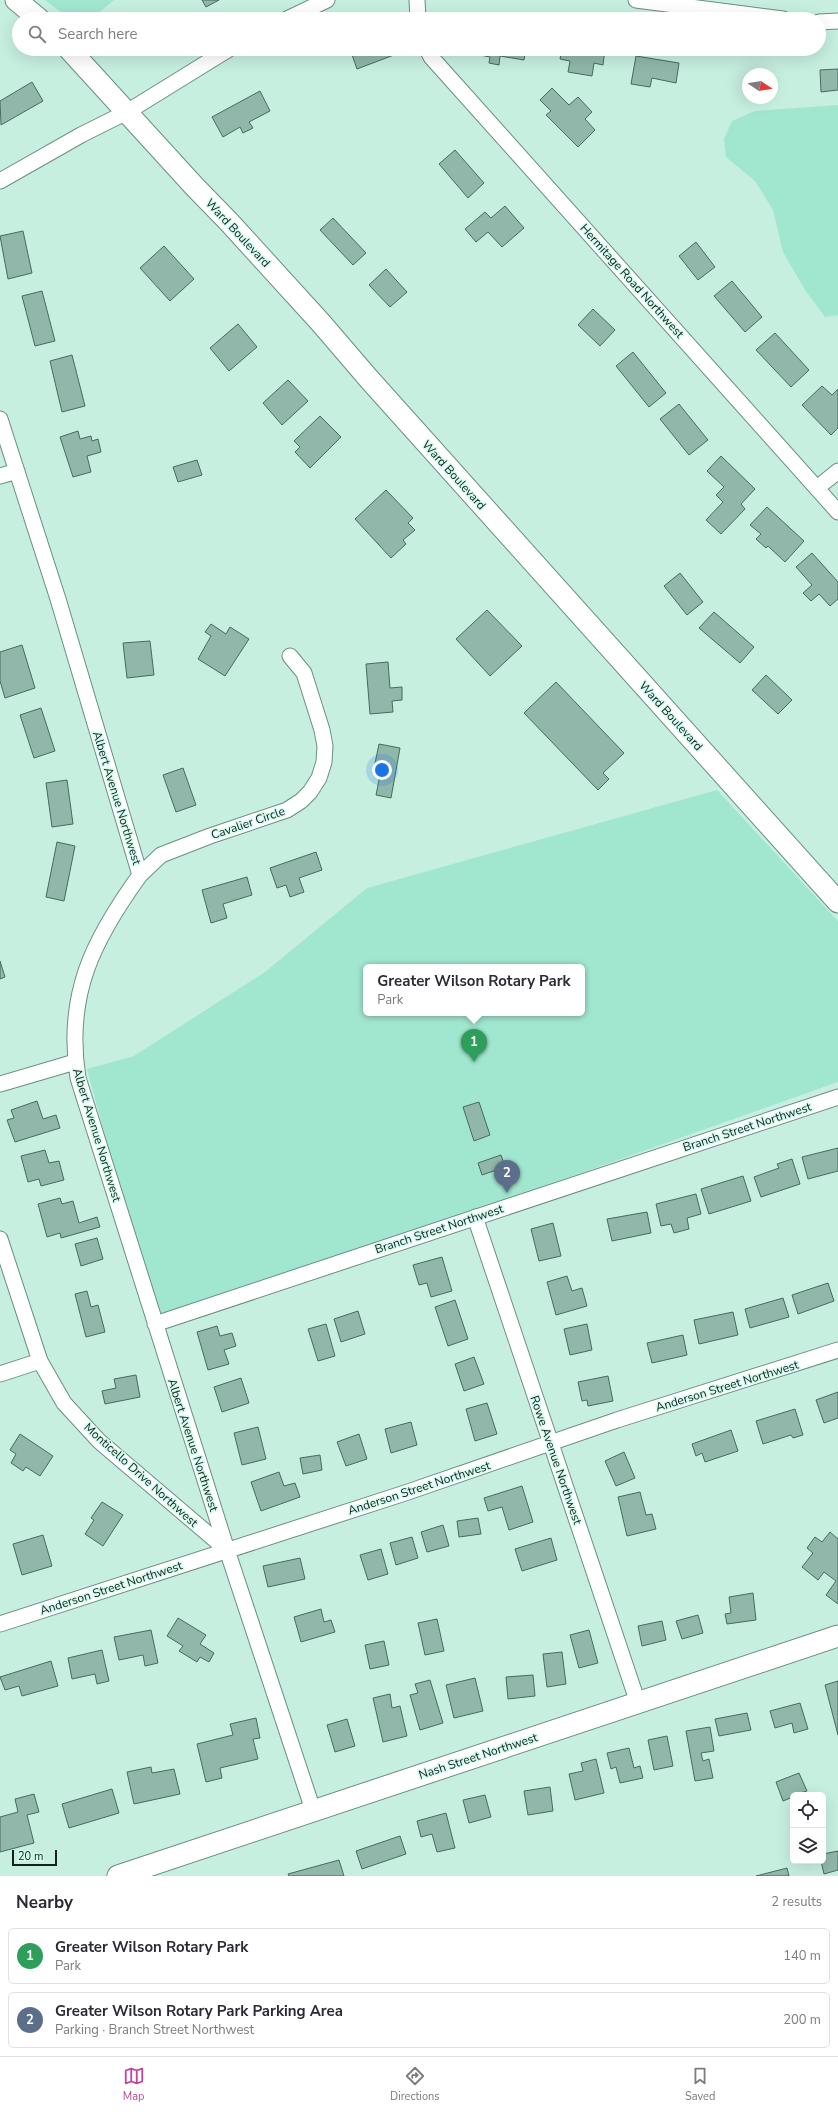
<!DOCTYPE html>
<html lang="en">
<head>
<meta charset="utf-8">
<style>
	body { margin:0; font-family:"Nunito Sans",sans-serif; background:#f7f7f7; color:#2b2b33 }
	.controls { position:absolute; right:12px; bottom:12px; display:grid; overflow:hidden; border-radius:6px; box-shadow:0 4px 16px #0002 }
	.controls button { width:36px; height:36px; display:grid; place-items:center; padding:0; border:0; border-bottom:1px solid #e1e1e2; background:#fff; color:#2b2b33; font:20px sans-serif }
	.compass { position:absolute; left:742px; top:68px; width:36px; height:36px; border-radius:50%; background:#fff; box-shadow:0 4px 16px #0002; rotate:102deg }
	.scale { position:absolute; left:12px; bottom:10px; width:45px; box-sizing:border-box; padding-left:4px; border:2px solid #13221d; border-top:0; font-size:11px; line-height:14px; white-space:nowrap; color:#13221d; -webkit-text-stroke:3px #d4fced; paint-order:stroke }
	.you { position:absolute; left:382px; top:770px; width:14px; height:14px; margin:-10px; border:3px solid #fff; border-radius:50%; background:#1a73e8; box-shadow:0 0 0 6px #1a73e833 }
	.badge { display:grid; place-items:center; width:26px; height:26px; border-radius:50%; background:#bf469a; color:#fff; font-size:13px; font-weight:700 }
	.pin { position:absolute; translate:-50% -33px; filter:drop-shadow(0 1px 2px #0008) }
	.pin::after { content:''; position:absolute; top:21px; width:14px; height:12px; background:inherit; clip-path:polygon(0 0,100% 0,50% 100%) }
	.popup { position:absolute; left:363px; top:964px; width:222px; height:52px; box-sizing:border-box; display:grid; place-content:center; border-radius:6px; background:#fff; filter:drop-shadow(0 1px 3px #0005); font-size:13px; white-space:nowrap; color:#7c7c81 }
	.popup b { font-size:15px; color:#2b2b33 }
	.popup::after { content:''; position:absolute; left:50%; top:100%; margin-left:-8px; border:8px solid transparent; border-top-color:#fff }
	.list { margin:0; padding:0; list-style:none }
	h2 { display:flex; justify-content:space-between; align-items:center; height:52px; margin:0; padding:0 16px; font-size:17px }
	h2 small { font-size:13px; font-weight:400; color:#7c7c81 }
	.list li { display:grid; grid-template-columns:26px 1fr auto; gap:12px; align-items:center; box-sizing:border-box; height:56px; margin:0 8px 8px; padding:0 8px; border:1px solid #e1e1e2; border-radius:6px }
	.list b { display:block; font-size:15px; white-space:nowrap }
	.list p { margin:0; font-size:13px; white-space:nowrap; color:#7c7c81 }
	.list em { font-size:13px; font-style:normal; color:#7c7c81 }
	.icon { flex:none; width:22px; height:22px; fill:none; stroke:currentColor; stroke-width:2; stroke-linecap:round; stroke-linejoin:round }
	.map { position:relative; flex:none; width:838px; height:1876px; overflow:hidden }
	.search { position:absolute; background:#fff; box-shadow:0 4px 16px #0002; left:12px; right:12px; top:12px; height:44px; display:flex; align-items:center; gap:10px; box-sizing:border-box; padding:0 14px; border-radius:22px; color:#7c7c81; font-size:15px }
	.sheet { height:180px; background:#fff }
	nav { display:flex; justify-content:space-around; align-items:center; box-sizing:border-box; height:56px; border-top:1px solid #e1e1e2; background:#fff; font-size:11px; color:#7c7c81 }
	nav a { display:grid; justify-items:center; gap:2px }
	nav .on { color:#bf469a }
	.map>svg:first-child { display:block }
	.green { fill:#a1e7cf; fill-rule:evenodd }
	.building { fill:#90b7a9; stroke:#476b5f }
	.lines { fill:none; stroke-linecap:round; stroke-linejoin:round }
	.minor-casing { stroke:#6a8f82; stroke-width:17 }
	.secondary-casing { stroke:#6a8f82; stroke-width:23 }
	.minor { stroke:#fff; stroke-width:15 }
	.secondary { stroke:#fff; stroke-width:21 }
	.labels { text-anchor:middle; stroke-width:3; stroke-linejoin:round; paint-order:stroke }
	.street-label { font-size:12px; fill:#13221d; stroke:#d4fced }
</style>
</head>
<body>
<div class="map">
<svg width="838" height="1876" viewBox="0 0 838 1876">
	<rect width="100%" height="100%" fill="#c6efe0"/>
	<!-- green -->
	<path class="green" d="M45,0h69l-23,19h-21z
		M838,105v210l-13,2 -20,-27 -22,-38 -10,-42 -18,-29 -29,-24 -2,-18 8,-18 23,-10z
		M717,790l121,131v161l-683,242 -68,-255 47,-13 131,-84 102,-84zM366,967h216v46h-216z"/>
	<!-- building -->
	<path class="building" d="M202,0h17l-13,7z
		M350,49h56l1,1 -50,19z
		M481,49h45l-2,11 -24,-4 -1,9 -10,-2 1,-6 -10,-2z
		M562,49h43l-2,16 -9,-2 -2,13 -24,-4 2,-11 -10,-2z
		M636,56l43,7 -3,20 -24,-5 -2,9 -19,-3z
		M838,69v21l-17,2 -1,-22z
		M32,82l11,19 -42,24 -1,-24z
		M552,88l17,17 9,-8 14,15 -7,7 10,11 -17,17 -32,-32 5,-4 -11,-11z
		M260,91l10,20 -21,11 4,6 -10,5 -3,-6 -17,10 -11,-20z
		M455,150l29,33 -16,15 -29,-34z
		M505,206l19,22 -22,19 -14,-15 -12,10 -11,-13 20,-17 6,6z
		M333,218l33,35 -13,12 -33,-35z
		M23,231l9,42 -24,6 -8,-43z
		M696,242l19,25 -17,13 -19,-24z
		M164,246l30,33 -24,22 -30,-33z
		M386,269l21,23 -17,15 -21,-22z
		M732,281l30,36 -17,15 -31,-36z
		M42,291l13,50 -20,5 -13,-50z
		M593,309l22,21 -15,16 -22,-21z
		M238,324l19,23 -28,24 -19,-23z
		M775,333l34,37 -18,17 -35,-37z
		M633,352l33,41 -17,14 -33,-41z
		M72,355l13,51 -23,6 -12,-51z
		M288,380l20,21 -26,24 -19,-22z
		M822,386l10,9 6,-6v39l-7,7 -29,-30z
		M679,404l29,36 -19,15 -29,-36z
		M320,416l21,21 -31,31 -15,-16 5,-5 -6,-6z
		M78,431l2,8 11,-3 1,5 6,-2 3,13 -14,4 4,16 -18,5 -13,-40z
		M721,456l34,33 -14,15 4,5 -24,25 -15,-14 17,-18 -7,-7 8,-8 -17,-16z
		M197,460l5,15 -24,7 -5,-15z
		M386,490l27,28 -5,5 7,7 -12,10 3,4 -15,14 -36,-39z
		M767,507l37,34 -19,21 -17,-16 -2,2 -10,-9 5,-5 -11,-9z
		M812,553l26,29v17l-8,7 -11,-12 -8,7 -8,-8 9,-8 -16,-18z
		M680,573l23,29 -16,13 -23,-29z
		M487,610l35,36 -32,30 -34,-37z
		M714,612l40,35 -14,16 -41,-35z
		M211,624l15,10 4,-7 19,12 -24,37 -27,-17 13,-23 -6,-4z
		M150,641l4,34 -27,3 -4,-35z
		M22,645l13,43 -30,10 -5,-17v-29z
		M388,662l2,26 12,-1v13l-10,1 1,11 -23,2 -4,-50z
		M766,675l26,25 -14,14 -26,-24z
		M556,682l68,71 -21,20 6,6 -11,11 -74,-77z
		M41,708l14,43 -21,7 -14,-43z
		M379,744l21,4 -9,50 -15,-3 5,-25 -7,-2z
		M183,768l13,37 -20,7 -13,-37z
		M67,780l6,44 -21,3 -6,-44z
		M57,842l18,4 -11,55 -18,-4z
		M316,852l6,18 -23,8 5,14 -14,5 -4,-12 -9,3 -7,-20z
		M247,877l5,18 -29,9 4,14 -16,5 -9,-33z
		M0,961l5,16 -5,2z
		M37,1101l6,18 13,-4 4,13 -45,14 -8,-22 7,-2 -3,-8z
		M479,1102l11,33 -16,6 -11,-34z
		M838,1148v23l-30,8 -6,-22z
		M45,1150l4,13 10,-2 5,19 -23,6 -2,-7 -11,3 -7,-26z
		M501,1155l4,12 -23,8 -4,-12z
		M792,1159l8,25 -39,13 -7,-20 25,-9 -2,-4z
		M743,1176l8,25 -42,13 -8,-25z
		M696,1194l5,20 -14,4 2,11 -15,4 -3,-9 -10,2 -5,-22z
		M60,1198l2,6 11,-3 6,22 18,-6 3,10 -39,11 -1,-5 -13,4 -9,-33z
		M647,1212l4,21 -39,8 -5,-22z
		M553,1223l8,33 -22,5 -8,-32z
		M97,1238l6,21 -22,7 -6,-22z
		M442,1257l10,34 -21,6 -4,-14 -8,2 -6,-20z
		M567,1276l5,15 10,-3 5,18 -31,9 -9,-33z
		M828,1283l6,18 -36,13 -6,-19z
		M87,1291l4,16 7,-2 7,27 -19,5 -11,-43z
		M783,1298l6,19 -39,11 -5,-19z
		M455,1300l13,39 -20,7 -13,-39z
		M358,1311l7,23 -24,8 -7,-23z
		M733,1312l5,23 -39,9 -5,-24z
		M326,1324l9,32 -17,5 -10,-32z
		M587,1324l5,26 -22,5 -6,-26z
		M217,1326l3,10 12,-3 4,13 -12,4 5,14 -21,6 -11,-38z
		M683,1335l4,20 -35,8 -5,-20z
		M474,1357l10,27 -20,7 -9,-27z
		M136,1375l4,22 -35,7 -3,-13 14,-3 -2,-9z
		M608,1376l5,25 -25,5 -1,-6 -5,1 -4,-19z
		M241,1378l8,25 -27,9 -8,-25z
		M838,1392v26l-14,5 -8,-23z
		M487,1403l10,31 -22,7 -9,-32z
		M795,1409l8,26 -10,3 -2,-3 -28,9 -7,-23z
		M411,1422l6,23 -26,8 -6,-24z
		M258,1427l8,32 -24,6 -8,-32z
		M731,1430l7,21 -33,11 -3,-9 -6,3 -4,-12z
		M20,1434l33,22 -13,20 -14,-9 -3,4 -12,-8 5,-9 -6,-4z
		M359,1434l8,25 -21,7 -9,-24z
		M624,1452l11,26 -19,8 -11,-25z
		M320,1455l2,15 -19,4 -3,-16z
		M279,1472l5,14 11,-3 5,14 -39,14 -10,-29z
		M522,1486l11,36 -24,8 -7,-23 -14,4 -4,-13z
		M640,1492l6,23 6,-1 4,15 -29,7 -9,-39z
		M102,1502l21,13 -20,31 -18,-12 9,-14 -3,-2z
		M478,1518l3,16 -22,3 -2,-16z
		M443,1525l6,21 -22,6 -6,-20z
		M830,1532l8,7v65l-12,-9 10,-14 -12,-9 -6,8 -16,-13 11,-14 -6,-5 8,-11 7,5z
		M43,1535l9,31 -30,9 -9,-31z
		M412,1537l6,21 -22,7 -6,-22z
		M551,1538l6,22 -35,11 -7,-22z
		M381,1549l7,25 -20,6 -8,-25z
		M300,1558l5,21 -37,8 -5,-21z
		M753,1593l3,27 -29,4 -2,-10 6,-1 -2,-16z
		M321,1609l3,13 7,-2 4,12 -34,10 -7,-25z
		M698,1615l5,18 -21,6 -6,-18z
		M178,1618l28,17 -6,9 14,9 -5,9 -9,-5 -3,5 -18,-11 4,-5 -16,-10z
		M437,1619l7,32 -19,4 -7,-32z
		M662,1621l4,19 -24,6 -4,-20z
		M151,1630l7,33 -13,3 -2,-11 -24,5 -5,-23z
		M589,1630l9,33 -19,5 -9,-33z
		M384,1641l5,24 -19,4 -5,-24z
		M102,1650l7,31 -12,3 -2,-10 -23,5 -4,-21z
		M562,1652l4,32 -19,3 -4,-33z
		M51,1661l7,25 -36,10 -3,-10 -14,4 -5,-13z
		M533,1675l2,21 -27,3 -2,-22z
		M475,1678l8,33 -29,7 -8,-33z
		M430,1680l13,43 -23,7 -10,-35 8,-2 -3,-9z
		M838,1681v54l-13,-50z
		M390,1694l2,14 8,-2 7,30 -24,6 -10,-44z
		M800,1703l8,26 -14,4 -2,-10 -17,5 -5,-17z
		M747,1713l4,17 -32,6 -4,-17z
		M256,1718l4,20 -7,1 5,20 -38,9 2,10 -16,4 -9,-38 36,-9 -3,-11z
		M347,1719l8,27 -20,6 -8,-27z
		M710,1727l4,24 -13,2 2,8 6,-2 4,19 -18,3 -9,-50z
		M667,1736l6,30 -19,4 -6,-30z
		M629,1748l5,20 6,-2 3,12 -23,5 -4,-16 -5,2 -4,-16z
		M596,1759l8,34 -29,7 -6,-26 14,-3 -2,-8z
		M151,1767l1,6 22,-4 6,25 -46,10 -7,-32z
		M799,1773l8,18 -14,4v2l-10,4 -7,-19z
		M550,1787l3,24 -25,4 -4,-24z
		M112,1789l7,24 -50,15 -7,-24z
		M34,1794l5,18 -12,3 7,28 -34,9v-35l18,-5 -3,-13z
		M485,1795l6,22 -22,6 -6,-23z
		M446,1813l9,35 -18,4 -5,-18 -11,3 -4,-16z
		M400,1836l6,18 -44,15 -6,-18z
		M838,1851v19l-14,4 -3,-13h2v-7z
		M339,1860l5,16h-55l-1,-2z
		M787,1868l2,8h-33z"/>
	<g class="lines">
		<!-- minor casing -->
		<g class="minor-casing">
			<path id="minor" d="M417,0l1,19
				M636,0l147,19
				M287,19l40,-19
				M819,22l19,-1
				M427,49l4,8 407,455
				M0,181l81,-46 46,-23 102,-63
				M0,419l58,180 82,276c-47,65 -75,120 -62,203l149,472 86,260
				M0,476l17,-5
				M817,488l21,-17
				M140,875l21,-20 49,-19 77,-26 14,-9 9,-9 9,-14 5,-16 1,-16 -3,-16 -18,-57 -14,-17
				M0,1084l75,-22
				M475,1217l163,486
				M0,1239l40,122 24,42 35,38 128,109
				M155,1324l683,-227
				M0,1374l40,-13
				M0,1624l405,-131 212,-73 221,-70"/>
		</g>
		<!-- secondary casing -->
		<g class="secondary-casing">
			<path id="secondary" d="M16,0l23,19
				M69,49l125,137 35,36 92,101 48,56 469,523
				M118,1876l720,-240"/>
		</g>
		<!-- minor -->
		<use href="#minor" class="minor"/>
		<!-- secondary -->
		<use href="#secondary" class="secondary"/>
	</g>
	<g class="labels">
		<!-- street labels -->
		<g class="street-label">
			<text transform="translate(238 233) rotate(47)" y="4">Ward Boulevard</text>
			<text transform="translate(632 281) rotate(48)" y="4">Hermitage Road Northwest</text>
			<text transform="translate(454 475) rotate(48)" y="4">Ward Boulevard</text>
			<text transform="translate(671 716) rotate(48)" y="4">Ward Boulevard</text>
			<text transform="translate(117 798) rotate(73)" y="4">Albert Avenue Northwest</text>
			<text transform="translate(248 823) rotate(-19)" y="4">Cavalier Circle</text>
			<text transform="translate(747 1127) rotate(-18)" y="4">Branch Street Northwest</text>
			<text transform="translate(97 1135) rotate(73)" y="4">Albert Avenue Northwest</text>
			<text transform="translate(439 1229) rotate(-18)" y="4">Branch Street Northwest</text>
			<text transform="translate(727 1386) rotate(-17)" y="4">Anderson Street Northwest</text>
			<text transform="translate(193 1445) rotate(72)" y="4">Albert Avenue Northwest</text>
			<text transform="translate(556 1460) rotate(71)" y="4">Rowe Avenue Northwest</text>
			<text transform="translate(141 1475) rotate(42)" y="4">Monticello Drive Northwest</text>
			<text transform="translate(419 1488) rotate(-18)" y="4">Anderson Street Northwest</text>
			<text transform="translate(111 1588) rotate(-18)" y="4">Anderson Street Northwest</text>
			<text transform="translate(478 1756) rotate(-18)" y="4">Nash Street Northwest</text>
		</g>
	</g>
</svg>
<div class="controls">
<button><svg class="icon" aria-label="locate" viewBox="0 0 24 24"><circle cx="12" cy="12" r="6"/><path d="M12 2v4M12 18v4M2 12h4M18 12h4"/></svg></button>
<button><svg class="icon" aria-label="layers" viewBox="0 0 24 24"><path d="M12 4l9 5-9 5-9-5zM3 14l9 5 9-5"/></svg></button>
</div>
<svg class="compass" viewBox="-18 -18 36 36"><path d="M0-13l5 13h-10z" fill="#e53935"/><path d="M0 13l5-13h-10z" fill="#7c7c81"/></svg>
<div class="scale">20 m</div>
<div class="you"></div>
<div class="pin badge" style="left:474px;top:1062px;background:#2e9e5b">1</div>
<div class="popup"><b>Greater Wilson Rotary Park</b>Park</div>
<div class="pin badge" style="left:507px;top:1193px;background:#5c6f8a">2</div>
<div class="search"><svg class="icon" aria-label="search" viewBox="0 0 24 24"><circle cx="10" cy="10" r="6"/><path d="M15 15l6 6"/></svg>Search here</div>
</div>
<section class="sheet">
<h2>Nearby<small>2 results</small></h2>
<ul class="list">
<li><span class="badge" style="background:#2e9e5b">1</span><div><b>Greater Wilson Rotary Park</b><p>Park</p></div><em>140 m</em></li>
<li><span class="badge" style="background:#5c6f8a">2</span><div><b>Greater Wilson Rotary Park Parking Area</b><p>Parking · Branch Street Northwest</p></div><em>200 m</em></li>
</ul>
</section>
<nav>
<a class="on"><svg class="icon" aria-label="map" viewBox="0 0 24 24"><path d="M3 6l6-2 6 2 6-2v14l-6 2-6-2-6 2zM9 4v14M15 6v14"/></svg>Map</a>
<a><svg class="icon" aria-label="directions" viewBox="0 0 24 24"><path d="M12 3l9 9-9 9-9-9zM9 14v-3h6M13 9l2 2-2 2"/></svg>Directions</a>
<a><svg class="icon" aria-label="saved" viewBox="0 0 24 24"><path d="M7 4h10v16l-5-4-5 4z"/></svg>Saved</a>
</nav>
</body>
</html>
